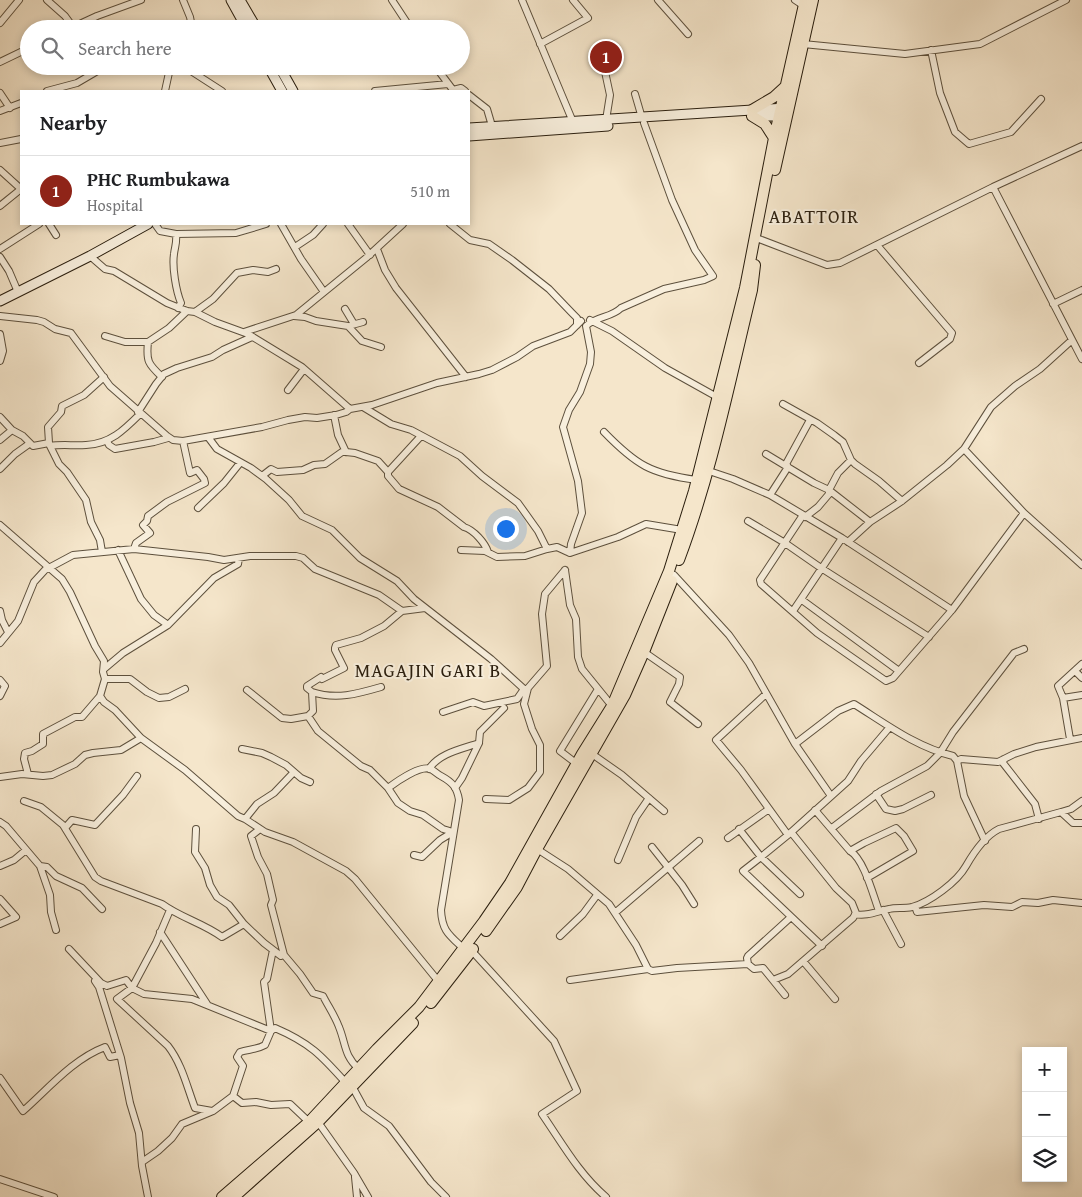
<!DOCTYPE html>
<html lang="en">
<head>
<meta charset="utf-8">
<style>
	body { margin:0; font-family:"Gentium Book Plus",serif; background:#f6f6f6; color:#202124 }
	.controls { position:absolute; right:15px; bottom:15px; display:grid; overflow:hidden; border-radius:0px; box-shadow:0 2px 8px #0003 }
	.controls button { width:45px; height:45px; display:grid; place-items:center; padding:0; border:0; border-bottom:1px solid #e0e0e0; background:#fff; color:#202124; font:25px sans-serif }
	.you { position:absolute; left:505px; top:528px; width:18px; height:18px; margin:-12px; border:4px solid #fff; border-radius:50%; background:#1a73e8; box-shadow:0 0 0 8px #1a73e833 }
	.badge { display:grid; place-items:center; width:32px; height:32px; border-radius:50%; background:#8f2418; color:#fff; font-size:16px; font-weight:700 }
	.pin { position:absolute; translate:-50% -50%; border:2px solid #fff; box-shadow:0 1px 5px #0006 }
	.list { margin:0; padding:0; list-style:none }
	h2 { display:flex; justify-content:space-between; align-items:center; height:65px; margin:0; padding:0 20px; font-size:21px }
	h2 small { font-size:16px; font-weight:400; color:#757577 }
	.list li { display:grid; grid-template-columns:32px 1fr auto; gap:15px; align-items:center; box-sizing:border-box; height:70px; padding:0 20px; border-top:1px solid #e0e0e0 }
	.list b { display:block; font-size:19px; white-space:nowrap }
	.list p { margin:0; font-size:16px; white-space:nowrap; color:#757577 }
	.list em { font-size:16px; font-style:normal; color:#757577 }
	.icon { flex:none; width:28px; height:28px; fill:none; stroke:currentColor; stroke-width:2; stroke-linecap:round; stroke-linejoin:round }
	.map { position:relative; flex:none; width:1082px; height:1197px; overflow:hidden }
	.search { position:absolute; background:#fff; box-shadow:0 2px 8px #0003; left:20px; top:20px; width:450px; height:55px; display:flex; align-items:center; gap:12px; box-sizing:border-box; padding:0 18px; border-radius:28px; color:#757577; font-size:19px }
	.panel { position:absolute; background:#fff; box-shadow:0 2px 8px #0003; left:20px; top:90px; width:450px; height:135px; border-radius:0px }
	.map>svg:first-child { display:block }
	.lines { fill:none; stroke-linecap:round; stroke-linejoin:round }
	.street-casing { stroke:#5d503d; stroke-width:8 }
	.secondary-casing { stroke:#2a1e0e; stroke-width:11 }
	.primary-casing { stroke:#2a1e0e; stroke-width:12 }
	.street { stroke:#f8efdd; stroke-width:6 }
	.secondary { stroke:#f8efdd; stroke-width:9 }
	.primary { stroke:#f5e6cb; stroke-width:10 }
	.labels { text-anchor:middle; stroke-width:4; stroke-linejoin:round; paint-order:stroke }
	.neighbourhood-label { font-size:19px; letter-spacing:1px; fill:#2a1e0e; stroke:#f8efdd }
</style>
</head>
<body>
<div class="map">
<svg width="1082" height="1197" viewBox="0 0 1082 1197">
	<rect width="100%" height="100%" fill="#f5e6cb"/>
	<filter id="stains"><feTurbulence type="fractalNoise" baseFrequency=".004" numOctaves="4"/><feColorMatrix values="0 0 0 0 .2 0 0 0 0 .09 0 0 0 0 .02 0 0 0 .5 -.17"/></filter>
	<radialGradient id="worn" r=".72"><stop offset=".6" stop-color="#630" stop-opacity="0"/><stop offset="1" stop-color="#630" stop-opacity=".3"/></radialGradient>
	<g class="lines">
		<!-- street casing -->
		<g class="street-casing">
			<path id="street" d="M47,0l18,16 8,11
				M392,0l19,29
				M522,0l51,122
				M658,0l30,34
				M795,0l9,6
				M0,23l19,-23
				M69,29l28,-13 44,-16
				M178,29l13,-7 -1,-5 -7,-17
				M540,44l48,-26 -15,-18
				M803,44l102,10 75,-10 86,-44
				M931,50l9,43 15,39 14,12 42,-12 30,-33
				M0,62l29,-14
				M178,66l13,5 31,20
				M435,66l18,24 8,-2 4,3
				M47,91l30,-8 29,-17
				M165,91l5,-23
				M375,91l73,-7
				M0,93l10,15
				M635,94l7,24
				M469,95l18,14 5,17
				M0,111l21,-8
				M606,120l4,-25 -6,-28 12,-11
				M0,143l21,-4
				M0,170l21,19
				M993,187l89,172
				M0,206l21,-17
				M49,224l7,11
				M155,224l5,7 16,3 60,-1 30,-9
				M281,224l20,35 23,33
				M348,224l22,31
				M450,224l20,16 19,4 23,16 37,29 23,24 5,5v7
				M176,234c1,9 -1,12 -2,20 -2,13 2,37 7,49l-3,5
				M759,239l68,26 13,-2 153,-76 89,-41
				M877,245l75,88 -2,6 -31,24
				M295,247l18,-12 10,-11
				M0,249l39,-25
				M377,249l8,21 11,18 70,89
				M90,256l15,13 9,2 53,32 20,8 8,1 20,10 33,12 54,33 48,42
				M0,257l9,14 9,21
				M1053,304l29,-14
				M345,309l9,15
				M195,312l18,-13 24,-26 16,-3 15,2 8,-3
				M0,316l37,4 7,2 11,7 16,4 39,53 57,50 6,4 10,1 79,-14 26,-7 17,-3 12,1 19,-3 10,-3 4,-3 22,-4 65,-22 42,-9 13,-4 25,-13 16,-11 37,-14 11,-11
				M294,316l11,1 11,4 32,5 14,15 19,6
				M590,320l22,11 53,37 52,29
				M352,325l11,-3
				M244,332l52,-17 70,-57 37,-34
				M0,334l3,17 -3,10
				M105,336l20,6h23
				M162,377c-14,-13 -16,-16 -14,-35l21,-14 18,-17
				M288,390l16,-21
				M783,404l34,19 17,12 9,7 8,18 4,4 24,17 23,20
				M363,407l28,17 20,6 49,26 22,20 36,27 20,28 9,18
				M138,412l18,-28 8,-10 13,-6 35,-11 11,-7 29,-13
				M334,415l4,20 8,17
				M0,417l12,13 11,6 10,10 16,-3 1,3c12,-2 24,0 36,-1 24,-1 38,-15 54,-31
				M604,432c32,33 47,42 93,48
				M421,436l-33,36v4l11,13 39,18 26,20c10,3 21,16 24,25
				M208,437l9,12 34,19 15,11 23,21 13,16 30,14 28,28 37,23 17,18 77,60 33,30
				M0,440l12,-10
				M107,441l2,4 6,4 39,-7 14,-4
				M49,443l-1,-16 13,-15 1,-6 22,-11 20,-18
				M50,446l9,18 8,8 19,28 5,22 9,18 2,12
				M964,449l60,64 58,52
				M766,454l48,29 15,7 41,32
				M0,469l15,-15 14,-10
				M709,471l24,8 37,16 72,43 110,72
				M262,476l9,-7 6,3 26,-2 11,-5 11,-1 17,-12h4l9,1 23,8 10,11
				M770,495l18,-28 -2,-3 24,-44
				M198,508l26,-25 16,-20
				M803,515l-43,65 1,4 56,49 69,48 7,-3 59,-68 72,-97
				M805,517l13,-10 11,-13v-4l9,-17 13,-13
				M748,521l37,22 36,25 108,69
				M0,525l62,54 8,13 25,54 9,15 -1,11 2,7 -5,17 4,6 11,8 26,28 44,32 53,46 7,3 20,13 28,10 53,29 9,8 84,103
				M848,542l22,-20 32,-21 45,-36 17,-16 27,-42 24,-21 25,-17 32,-29
				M134,549l2,-6 14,-10 -7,-8 4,-4 1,-5 19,-14 38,-19 -1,-4 -7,-9 -7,3 -7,-32
				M118,550l23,49 13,16 14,10
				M461,550l24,1 12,6 28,-1 22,-7 10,-2 13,6 48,-16 28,-13 36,6
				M570,553l1,-9 11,-31 -4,-32 -15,-54 6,-17 11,-18 10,-28 1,-12 -5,-26c10,-10 25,-8 35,-18l43,-19 40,-9 9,-4 -18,-26 -23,-50 -28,-77
				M565,570l5,35 6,14 2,38 4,12 30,37
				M674,575l55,60 20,28 46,81 36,52
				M802,600l97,71
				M0,611l2,9 6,12
				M793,611l49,-73
				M0,643l18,-22 16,-39 11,-12 28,-15 61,-6 74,8 16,3 26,-4h46l7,2 12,11 64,26 23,16
				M644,652l36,25 -1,7 -9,18 28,22
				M1082,664l-24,22 5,12 19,-3
				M104,669l19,-16 45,-28 46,-47 24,-14 1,-6
				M1075,671l7,7
				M105,679h25l17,13 12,6 10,-1 16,-8
				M0,680l5,6 -5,10
				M247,690l35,28 9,1 17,-3 10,15 43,35 9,4 18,18 10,15 12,8 13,4 20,14 10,3
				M312,692l-5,-4v-2l14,-9 1,2 22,-11 -9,-18v-2l1,-3 25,-7 23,-12 18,-15 23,-3
				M766,694l-50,46 25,30 47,65
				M1063,698l7,41
				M443,712l30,-10 11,4 33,-7 7,-10h2
				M308,716l5,-5 -1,-19c24,8 45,2 69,-5
				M795,744l43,-33 16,-7c32,20 62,43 99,52l4,5 7,35 21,45
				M242,749l20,4 9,4 15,8 15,13 9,4
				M592,754l30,21 42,36
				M1004,759l-1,4 32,41 4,15
				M957,761l4,-2 37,3 16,-8 22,-7 46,-9
				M577,764l-17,-13 38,-62
				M429,769c10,-16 33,-20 50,-26
				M28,774l-4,-15 1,-6 7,-2 11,-7v-10l32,-17h7l18,-21
				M0,777l22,-3 21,2 9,-1 23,-11 10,-9 8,-2 28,-3 20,-12
				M388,788c8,-6 32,-23 43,-19 3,2 6,5 10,7 11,6 16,11 18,24l-18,110c1,21 8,25 23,39
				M455,788l7,-10 17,-35 1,-11 24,-24
				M876,794l10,15 9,2 8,-2 28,-14
				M486,799l23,1 19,-12 12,-16v-27l-8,-16 -8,-25 4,-16 19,-22 -5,-52 3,-20 20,-24
				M24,801l17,6 22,18 32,52 6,4 61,23c19,14 41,19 60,33l22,-13
				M815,810l35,41c14,8 23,44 29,60
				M1061,812l10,-3 11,-8
				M245,819l12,-15 17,-11 20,-21
				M0,822l6,4 34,40 10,29 1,17 5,18
				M65,828l7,-8 23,5 28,-30 14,-19
				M832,828l49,-37 46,-25 13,-13 13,-21 61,-79 10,-4
				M196,829l-1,23 10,16 5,17 7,12 12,8 15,19 20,19 17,13 3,-1 16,19 13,19 10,3c5,10 12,20 16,31 7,17 5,29 20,42
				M260,829l-9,7 7,21 9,17 6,26 -2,5 13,50
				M739,829l22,28 27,-22 60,-54 13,-20 28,-33
				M728,838l41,-29
				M652,847l30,38 12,19
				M537,849l31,20 41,35 27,41 12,24 4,2 25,-3 71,-4 6,5 9,-1 22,27
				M850,851l14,-8 32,-15 8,8 9,15 -46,27
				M414,855l8,2 18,-17 13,-8
				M618,860l18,-43 13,-19
				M0,866l14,-6 12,-10
				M40,866l7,1 9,9 26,12 20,21
				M800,894l-39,-37 -18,14 79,75
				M0,899l16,18 -16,7
				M915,906l2,6 67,-7 28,2 10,-5 16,1 15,-3 29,3
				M170,910l-14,33 -24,45 -15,11 51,47c14,18 19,41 27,62l17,3
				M883,910l18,34
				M616,912l83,-71
				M855,914c11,3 23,-3 34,-5 7,-2 15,0 23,-2 18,-5 45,-25 54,-41 8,-14 19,-30 33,-37l62,-17 12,11h9
				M160,932l47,72
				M560,936l23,-22 14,-19
				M69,949l32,34 6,3 19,-6 6,8 12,6 48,5 79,32 4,-3c35,15 46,27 71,55
				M471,950l83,91 23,50 -35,23c20,29 37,60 64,83
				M803,961l32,38
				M748,964l-1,-6 1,-2 43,-39
				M570,980l78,-11
				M773,980l15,-6 65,-56 3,-5 -4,-10 -16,-15 -45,-56
				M95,981l4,6 22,71 9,45 9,30 3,33 6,31
				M0,1078l23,33c25,-22 50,-52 82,-64l5,10 10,-2
				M352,1086l12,22 25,18 42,56 15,15
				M233,1096l9,7 14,-1 15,3 19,-1 19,18
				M318,1122l36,51 14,24
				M142,1162l16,-11 14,-13 10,-14 31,-13 20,-15 10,-30 -6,-9 3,-5c9,-3 16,-2 25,-7l6,-14 -7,-49 3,-3 6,-29
				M355,1177l2,20
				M0,1179l54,18"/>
		</g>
		<!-- secondary casing -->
		<g class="secondary-casing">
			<path id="secondary" d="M231,0l16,29
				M240,0l17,29
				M268,66l14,25
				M279,66l14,25
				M753,116h32
				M469,128l316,-20
				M469,136l139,-10
				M0,301l90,-45 58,-32"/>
		</g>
		<!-- primary casing -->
		<g class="primary-casing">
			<path id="primary" d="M752,110l22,-13 12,-11
				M752,116l13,8 9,14
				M775,170l38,-170
				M679,560c33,-88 51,-180 73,-270l3,-25
				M486,931l31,-44 20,-38 88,-154 19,-43 28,-71
				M431,1003l42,-54
				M222,1197l87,-75 68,-73 42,-42 65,-86 26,-38 72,-129 30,-48 57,-135 25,-80 51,-203 29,-150 31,-138
				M234,1197l84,-75 95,-99"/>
		</g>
		<!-- street -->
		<use href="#street" class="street"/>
		<!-- secondary -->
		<use href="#secondary" class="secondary"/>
		<!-- primary -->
		<use href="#primary" class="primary"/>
	</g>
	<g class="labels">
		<!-- neighbourhood labels -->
		<g class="neighbourhood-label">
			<text x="814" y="223">ABATTOIR</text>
			<text x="428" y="677">MAGAJIN GARI B</text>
		</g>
	</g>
	<rect width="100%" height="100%" filter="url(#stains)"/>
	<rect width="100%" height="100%" fill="url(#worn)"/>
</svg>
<div class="controls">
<button>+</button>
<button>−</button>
<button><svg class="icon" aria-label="layers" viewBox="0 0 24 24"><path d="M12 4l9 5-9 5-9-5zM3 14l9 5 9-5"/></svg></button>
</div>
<div class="you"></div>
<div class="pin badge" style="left:606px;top:57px">1</div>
<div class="search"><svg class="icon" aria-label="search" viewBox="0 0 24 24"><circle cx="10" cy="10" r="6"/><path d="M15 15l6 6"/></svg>Search here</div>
<section class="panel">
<h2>Nearby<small></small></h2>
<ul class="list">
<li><span class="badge">1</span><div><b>PHC Rumbukawa</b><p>Hospital</p></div><em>510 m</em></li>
</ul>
</section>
</div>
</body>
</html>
